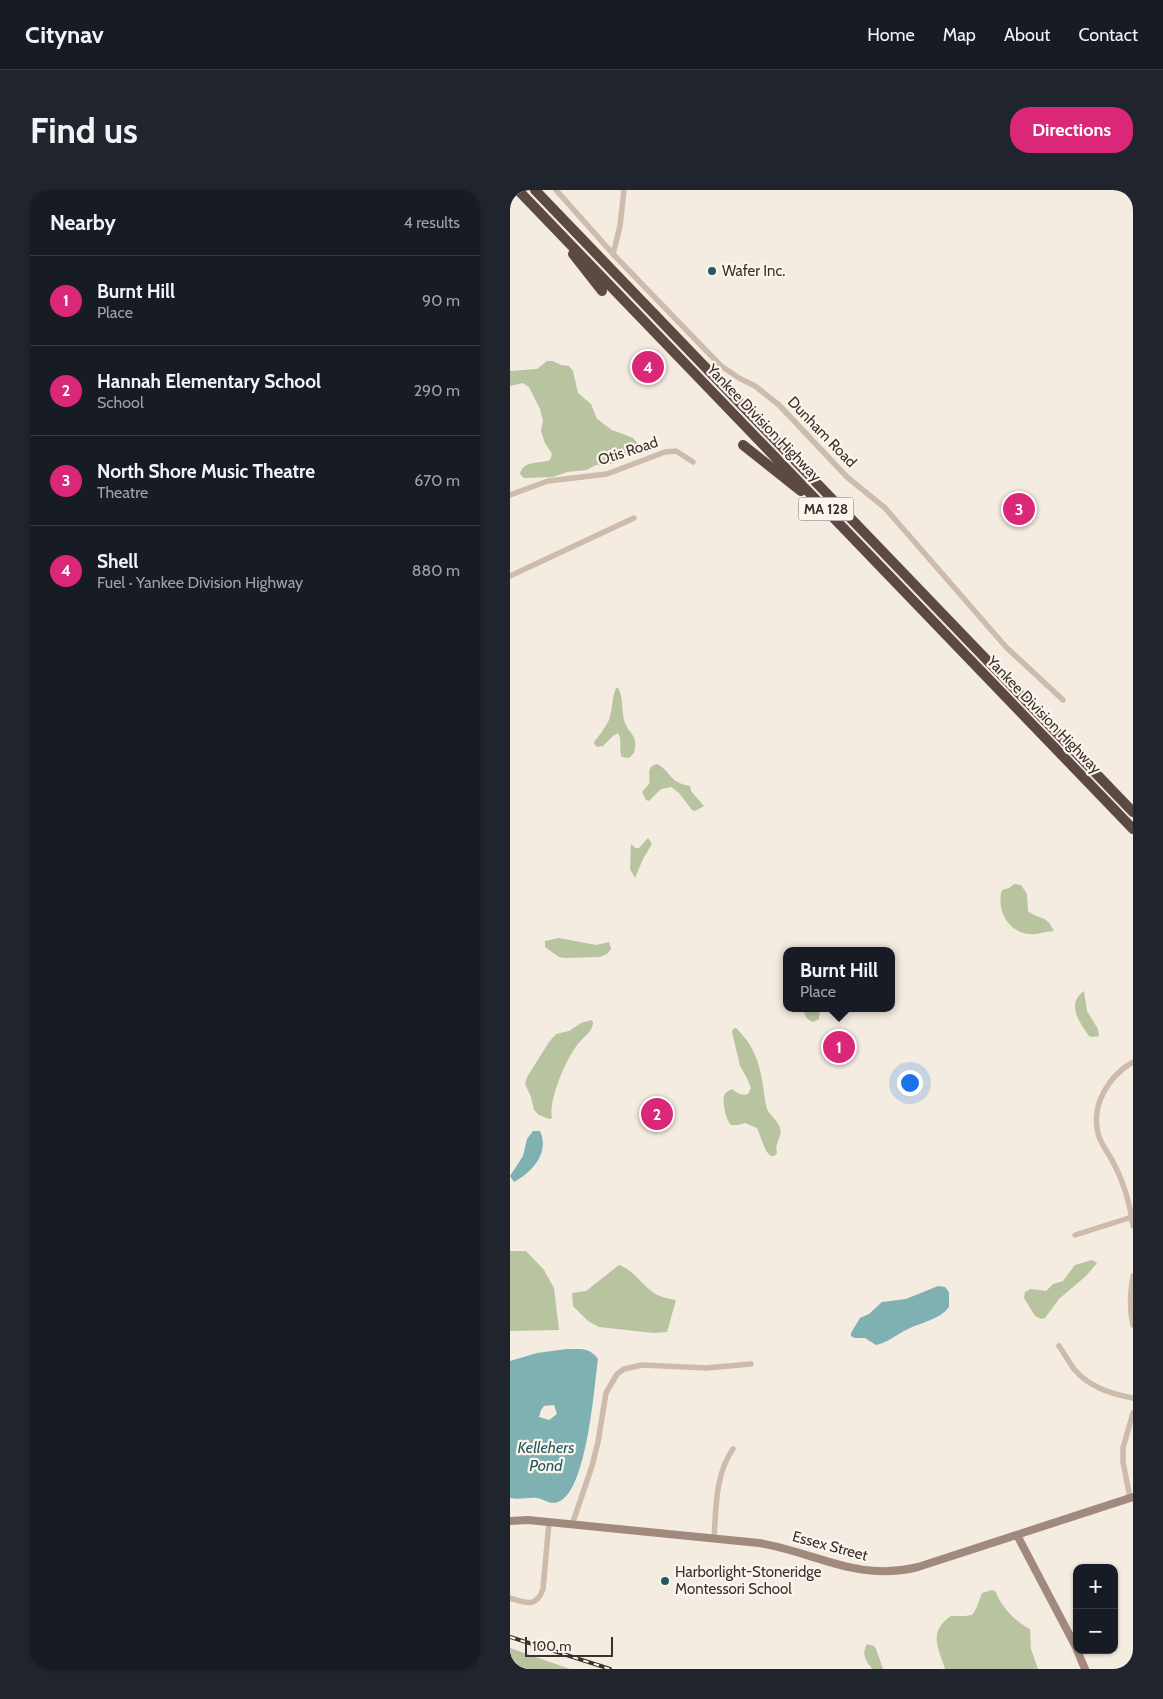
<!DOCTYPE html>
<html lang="en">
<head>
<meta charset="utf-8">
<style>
	body { margin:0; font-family:Cabin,sans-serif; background:#20242c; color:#f1f3f6 }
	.controls { position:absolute; right:15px; bottom:15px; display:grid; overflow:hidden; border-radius:10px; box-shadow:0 1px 4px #0004 }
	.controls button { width:45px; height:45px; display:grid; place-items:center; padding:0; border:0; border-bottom:1px solid #363941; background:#171b24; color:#f1f3f6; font:25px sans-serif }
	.scale { position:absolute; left:15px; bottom:12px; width:88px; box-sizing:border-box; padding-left:5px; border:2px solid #3b302b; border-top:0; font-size:14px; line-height:18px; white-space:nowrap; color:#3b302b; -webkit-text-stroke:4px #fbf5ee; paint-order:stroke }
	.you { position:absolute; left:399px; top:892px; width:18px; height:18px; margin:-12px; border:4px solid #fff; border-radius:50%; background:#1a73e8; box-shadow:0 0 0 8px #1a73e833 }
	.badge { display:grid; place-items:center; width:32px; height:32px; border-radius:50%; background:#db2777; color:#fff; font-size:16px; font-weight:700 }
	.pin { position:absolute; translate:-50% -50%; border:2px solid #fff; box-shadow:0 1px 5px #0006 }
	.popup { position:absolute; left:273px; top:757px; width:112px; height:65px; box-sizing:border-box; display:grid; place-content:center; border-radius:10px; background:#171b24; filter:drop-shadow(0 1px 4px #0005); font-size:16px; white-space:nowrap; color:#9ea1a6 }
	.popup b { font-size:19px; color:#f1f3f6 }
	.popup::after { content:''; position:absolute; left:50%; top:100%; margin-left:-10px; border:10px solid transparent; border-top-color:#171b24 }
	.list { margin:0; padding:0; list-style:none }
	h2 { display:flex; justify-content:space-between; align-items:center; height:65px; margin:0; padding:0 20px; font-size:21px }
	h2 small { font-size:16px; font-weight:400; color:#9ea1a6 }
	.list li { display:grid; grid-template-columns:32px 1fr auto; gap:15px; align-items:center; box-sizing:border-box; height:90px; padding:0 20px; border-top:1px solid #363941 }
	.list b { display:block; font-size:19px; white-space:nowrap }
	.list p { margin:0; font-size:16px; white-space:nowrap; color:#9ea1a6 }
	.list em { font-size:16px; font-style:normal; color:#9ea1a6 }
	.map { position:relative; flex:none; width:623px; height:1479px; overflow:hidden; border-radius:20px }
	header { display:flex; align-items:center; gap:30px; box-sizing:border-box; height:70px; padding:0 25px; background:#171b24; border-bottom:1px solid #363941 }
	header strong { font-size:24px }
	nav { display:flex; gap:28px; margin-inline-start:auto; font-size:18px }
	.intro { display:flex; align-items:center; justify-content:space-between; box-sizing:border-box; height:120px; padding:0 30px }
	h1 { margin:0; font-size:35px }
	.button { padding:12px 22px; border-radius:20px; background:#db2777; color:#fff; font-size:18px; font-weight:700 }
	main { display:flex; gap:30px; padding:0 30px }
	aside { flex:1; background:#171b24; border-radius:20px; box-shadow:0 1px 4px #0004 }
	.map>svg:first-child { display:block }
	.green { fill:#b8c4a0 }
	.water { fill:#7fb0b2; fill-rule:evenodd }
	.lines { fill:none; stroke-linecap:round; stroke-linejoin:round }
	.street { stroke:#cdbbac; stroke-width:5.5 }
	.secondary { stroke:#a18a7d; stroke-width:8 }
	.highway { stroke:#5c4a42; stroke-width:10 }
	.rail-casing { stroke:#3b302b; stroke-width:4 }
	.rail { stroke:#fbf5ee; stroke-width:2; stroke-dasharray:5.5; stroke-linecap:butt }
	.poi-dot { fill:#1f5a5e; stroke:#fbf5ee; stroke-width:2 }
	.labels { text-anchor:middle; stroke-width:4.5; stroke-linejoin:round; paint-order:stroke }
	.shield { fill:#fbf5ee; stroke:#756b66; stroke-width:1 }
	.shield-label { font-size:14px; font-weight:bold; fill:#3b302b }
	.poi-label { font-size:15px; fill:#3b302b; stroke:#fbf5ee; text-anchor:start }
	.street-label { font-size:15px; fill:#3b302b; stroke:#fbf5ee }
	.water-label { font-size:16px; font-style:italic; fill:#1f5a5e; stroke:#fbf5ee }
</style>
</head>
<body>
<header>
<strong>Citynav</strong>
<nav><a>Home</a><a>Map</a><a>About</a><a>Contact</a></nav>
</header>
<div class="intro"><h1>Find us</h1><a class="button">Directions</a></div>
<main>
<aside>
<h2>Nearby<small>4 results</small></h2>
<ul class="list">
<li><span class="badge">1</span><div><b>Burnt Hill</b><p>Place</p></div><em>90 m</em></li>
<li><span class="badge">2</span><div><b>Hannah Elementary School</b><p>School</p></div><em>290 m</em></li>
<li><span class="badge">3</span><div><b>North Shore Music Theatre</b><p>Theatre</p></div><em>670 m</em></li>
<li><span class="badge">4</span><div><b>Shell</b><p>Fuel · Yankee Division Highway</p></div><em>880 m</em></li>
</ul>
</aside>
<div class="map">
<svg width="623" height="1479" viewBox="0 0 623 1479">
	<rect width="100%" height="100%" fill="#f4ebe1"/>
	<!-- green -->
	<path class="green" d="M37,171h6l8,4 8,1 4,5 5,22 13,11 6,15 15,11 21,8 6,7 -2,5 -16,8 -5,4 -6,2 -14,1 -10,5 -19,2 -14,5 -29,1 -4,-4c3,-14 20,-10 30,-14l2,-6 -7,-11 -4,-12 2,-10 -3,-12 -11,-22 -6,-4 -13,3v-15l27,-2z
		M106,498h2c6,10 3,20 6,32 4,15 15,13 10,33l-5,5 -7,-1c-4,-7 1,-16 -4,-24l-5,3 -10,10 -6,1 -3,-3v-2c5,-6 10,-13 14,-20 5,-10 3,-22 8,-34z
		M147,574c15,8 11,18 33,22l1,5 13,15 -9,5 -3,-1 -13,-17 -8,-6 -10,2 -12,12 -3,-1 -4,-8 7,-8c2,-8 -4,-17 8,-20z
		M138,648l4,6 -9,15 -8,19 -5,-9 1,-25 4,4h4z
		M504,694l7,1 6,9 1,17c12,10 17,2 26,20 -8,0 -16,4 -24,3 -22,-1 -34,-25 -28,-44l7,-2z
		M49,748l37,7 13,-3 2,7 -4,5 -7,3 -35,1 -6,-1 -14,-10v-6z
		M574,801l3,20 11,18 1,7 -7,1 -3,-1c-10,-14 -23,-32 -5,-45z
		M293,818h17l-1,11 -6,3c-6,-2 -9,-7 -10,-14z
		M81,830l2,2c0,10 -9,14 -15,22 -11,13 -30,56 -26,74l-3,1 -10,-4 -5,-5 -3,-13 -6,-13 2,-7 22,-35 7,-8 13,-3 12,-8z
		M226,838c17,16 24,35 27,58 1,7 2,16 4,23 3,7 11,11 13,19 3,9 -6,14 -3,25l-3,3h-3l-5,-5 -9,-23 -12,-5 -7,2h-7c-5,-4 -10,-26 -6,-31 2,-3 4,-3 7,-5 5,4 10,7 16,5l3,-6 -4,-10 -7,-12 -8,-34 1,-3z
		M0,1061h16l18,19 10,18 5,42 -49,1z
		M582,1070l5,3 -11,13 -27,23 -14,19 -4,1 -6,-3 -11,-18 1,-6 6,-3 15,2 7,-7 10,-3 12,-16z
		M109,1075c14,5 20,16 31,25 6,6 18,9 26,10l-9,32 -14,1 -54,-6 -11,-6 -15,-15 -1,-13 14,-2z
		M482,1400l3,1c8,17 18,29 35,38l1,20 7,20h-93c-7,-22 -17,-37 6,-53h14l7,-1 4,-6 6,-16z
		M357,1454l7,2 2,3 7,20h-11c-6,-9 -11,-14 -5,-25z
		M0,1458l60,21h-60z"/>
	<!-- water -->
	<path class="water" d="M23,941h7c10,22 -8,41 -26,51l-4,-6 13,-20 4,-17z
		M428,1096l7,1 4,5v15c-10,13 -27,15 -41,22 -11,5 -19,13 -32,16l-11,-7h-10l-4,-2v-3l9,-15 9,-4 13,-12 24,-3z
		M57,1159c13,0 23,-2 31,10 -4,28 -11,133 -40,143 -8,3 -14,-3 -21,-4 -9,-1 -18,2 -27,0v-137l27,-8zM44,1215l3,9 -8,6 -10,-3 2,-7 3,-4z"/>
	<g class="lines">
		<!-- street -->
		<path class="street" d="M46,0l57,64 108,112 18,12 16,8 24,19 68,72 38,31 121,139 57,53
			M103,64l7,-28 4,-36
			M0,305l38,-14 59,-7 58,-22 11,-1 17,11
			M0,386l124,-58
			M623,872c-24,14 -42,42 -35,71 2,10 9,18 14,27 11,20 18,43 21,66
			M565,1045l57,-18
			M623,1086c-3,17 -4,33 0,49
			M549,1156c5,7 10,16 15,23 15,18 37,25 59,29
			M620,1308l-7,-36v-14l10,-35
			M62,1335l20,-59 6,-24 8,-49 11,-19 7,-5 18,-4 64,3 45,-4
			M204,1349c2,-30 1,-65 19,-90
			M0,1408c15,5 27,10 33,-9l6,-67"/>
		<!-- secondary -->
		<path class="secondary" d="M0,1331l18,-1 231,23c59,10 97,39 159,24l215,-70
			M507,1345l60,114
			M567,1460l8,19"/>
		<!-- highway -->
		<path class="highway" d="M8,0l615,639
			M25,0l598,622
			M63,64l29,37
			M233,255l58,46"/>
		<!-- rail casing -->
		<g class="rail-casing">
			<path id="rail" d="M0,1447l100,32"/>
		</g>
		<!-- rail -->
		<use href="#rail" class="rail"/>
	</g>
	<!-- markers -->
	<g class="poi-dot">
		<circle cx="202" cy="81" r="5"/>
		<circle cx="155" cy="1391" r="5"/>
	</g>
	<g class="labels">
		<!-- shield labels -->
		<rect class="shield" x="288.5" y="307.5" width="55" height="23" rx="4"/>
		<g class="shield-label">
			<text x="316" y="324">MA 128</text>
		</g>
		<!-- poi labels -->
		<g class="poi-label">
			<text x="212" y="86">Wafer Inc.</text>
			<text x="165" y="1387">Harborlight-Stoneridge<tspan x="165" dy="17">Montessori School</tspan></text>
		</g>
		<!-- street labels -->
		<g class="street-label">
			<text transform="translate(254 233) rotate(46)" y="5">Yankee Division Highway</text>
			<text transform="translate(312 242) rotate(46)" y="5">Dunham Road</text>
			<text transform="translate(118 261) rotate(-18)" y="5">Otis Road</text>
			<text transform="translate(534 525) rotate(46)" y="5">Yankee Division Highway</text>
			<text transform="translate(320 1356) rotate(15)" y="5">Essex Street</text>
		</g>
		<!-- water labels -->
		<g class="water-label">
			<text x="36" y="1263">Kellehers<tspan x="36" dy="18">Pond</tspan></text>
		</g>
	</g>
</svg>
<div class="controls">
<button>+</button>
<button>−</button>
</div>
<div class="scale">100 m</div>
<div class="you"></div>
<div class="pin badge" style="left:329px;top:857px">1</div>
<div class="popup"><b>Burnt Hill</b>Place</div>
<div class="pin badge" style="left:147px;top:924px">2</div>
<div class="pin badge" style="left:509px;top:319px">3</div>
<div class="pin badge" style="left:138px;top:177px">4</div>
</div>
</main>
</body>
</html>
